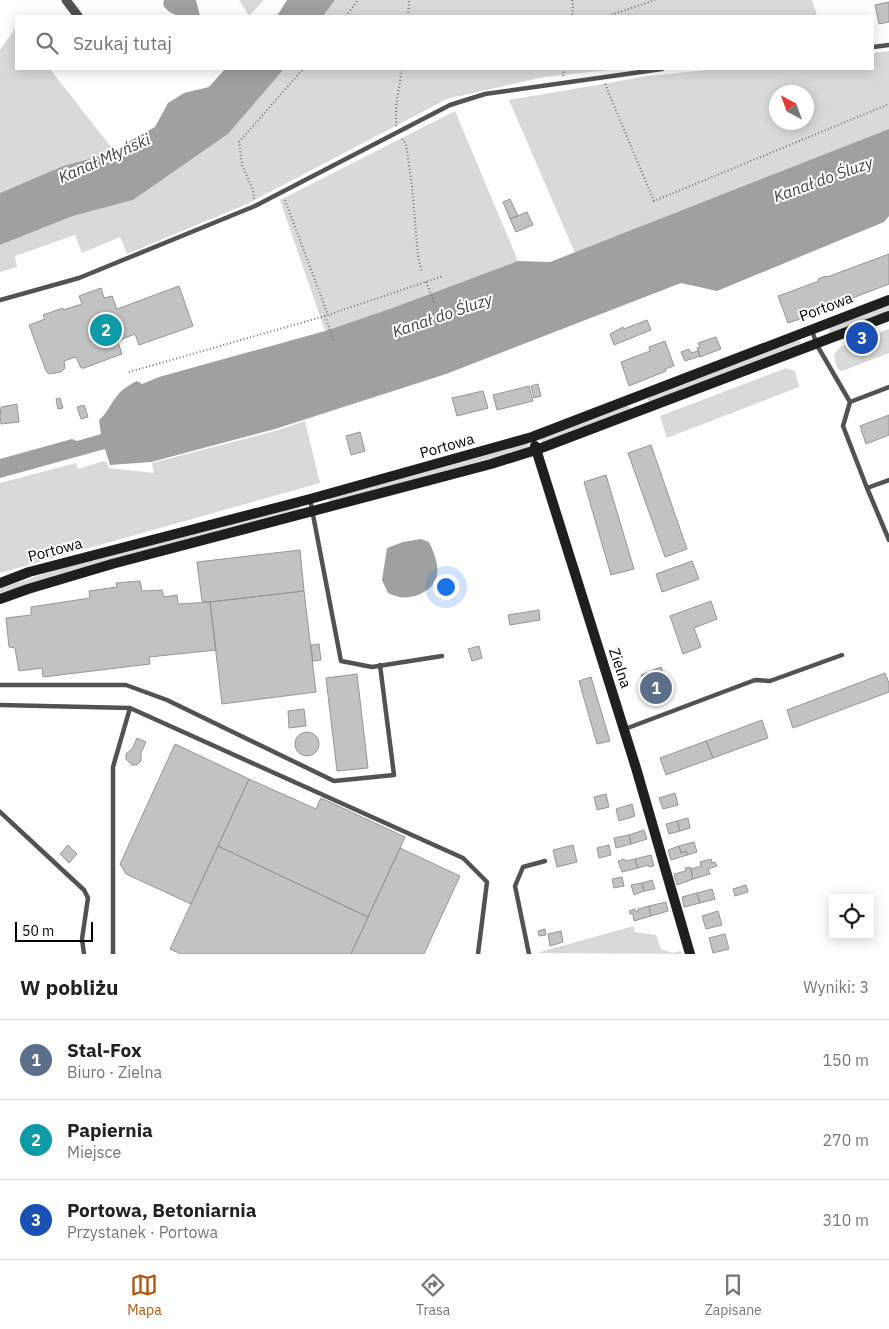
<!DOCTYPE html>
<html lang="pl">
<head>
<meta charset="utf-8">
<style>
	body { margin:0; font-family:"IBM Plex Sans",sans-serif; background:#f2f2f2; color:#222 }
	.controls { position:absolute; right:15px; bottom:15px; display:grid; overflow:hidden; border-radius:0px; box-shadow:0 2px 12px #0003 }
	.controls button { width:45px; height:45px; display:grid; place-items:center; padding:0; border:0; border-bottom:1px solid #e0e0e0; background:#fff; color:#222; font:25px sans-serif }
	.compass { position:absolute; left:769px; top:85px; width:45px; height:45px; border-radius:50%; background:#fff; box-shadow:0 2px 12px #0003; rotate:319deg }
	.scale { position:absolute; left:15px; bottom:12px; width:78px; box-sizing:border-box; padding-left:5px; border:2px solid #000; border-top:0; font-size:14px; line-height:18px; white-space:nowrap; color:#000; -webkit-text-stroke:4px #fff; paint-order:stroke }
	.you { position:absolute; left:445px; top:586px; width:18px; height:18px; margin:-12px; border:4px solid #fff; border-radius:50%; background:#1a73e8; box-shadow:0 0 0 8px #1a73e833 }
	.badge { display:grid; place-items:center; width:32px; height:32px; border-radius:50%; background:#b45309; color:#fff; font-size:16px; font-weight:700 }
	.pin { position:absolute; translate:-50% -50%; border:2px solid #fff; box-shadow:0 1px 5px #0006 }
	.list { margin:0; padding:0; list-style:none }
	h2 { display:flex; justify-content:space-between; align-items:center; height:65px; margin:0; padding:0 20px; font-size:21px }
	h2 small { font-size:16px; font-weight:400; color:#767676 }
	.list li { display:grid; grid-template-columns:32px 1fr auto; gap:15px; align-items:center; box-sizing:border-box; height:80px; padding:0 20px; border-top:1px solid #e0e0e0 }
	.list b { display:block; font-size:19px; white-space:nowrap }
	.list p { margin:0; font-size:16px; white-space:nowrap; color:#767676 }
	.list em { font-size:16px; font-style:normal; color:#767676 }
	.icon { flex:none; width:28px; height:28px; fill:none; stroke:currentColor; stroke-width:2; stroke-linecap:round; stroke-linejoin:round }
	.map { position:relative; flex:none; width:889px; height:954px; overflow:hidden }
	.search { position:absolute; background:#fff; box-shadow:0 2px 12px #0003; left:15px; right:15px; top:15px; height:55px; display:flex; align-items:center; gap:12px; box-sizing:border-box; padding:0 18px; border-radius:0px; color:#767676; font-size:19px }
	.sheet { height:305px; background:#fff }
	nav { display:flex; justify-content:space-around; align-items:center; box-sizing:border-box; height:70px; border-top:1px solid #e0e0e0; background:#fff; font-size:14px; color:#767676 }
	nav a { display:grid; justify-items:center; gap:2px }
	nav .on { color:#b45309 }
	.map>svg:first-child { display:block }
	.green { fill:#d9d9d9; fill-rule:evenodd }
	.water { fill:#a0a0a0 }
	.building { fill:#c2c2c2; stroke:#969696 }
	.lines { fill:none; stroke-linecap:round; stroke-linejoin:round }
	.path { stroke:#747474; stroke-width:2; stroke-dasharray:1 2.5; stroke-linecap:butt }
	.lane { stroke:#525252; stroke-width:4.5 }
	.street { stroke:#525252; stroke-width:9 }
	.secondary { stroke:#1f1f1f; stroke-width:10 }
	.labels { text-anchor:middle; stroke-width:4; stroke-linejoin:round; paint-order:stroke }
	.street-label { font-size:15px; fill:#000; stroke:#fff }
	.water-label { font-size:16px; font-style:italic; fill:#414141; stroke:#fff }
</style>
</head>
<body>
<div class="map">
<svg width="889" height="954" viewBox="0 0 889 954">
	<rect width="100%" height="100%" fill="#fff"/>
	<!-- green -->
	<path class="green" d="M239,0h25l-15,16z
		M335,0h477l5,16h-494z
		M16,27v42h34l65,83 -52,14 -63,27v-143z
		M889,51v78l-314,124 -66,-153 140,-24 67,-7h157v-16zM776,92h30v30h-30z
		M284,69h334l-74,8 -97,22 -200,105 -120,50 -7,-17 -38,16 -7,-18 -60,21 2,11 -17,5v-27l73,-29 60,-16 95,-66z
		M455,111l63,150 -123,46 -70,24 -45,-131z
		M889,305v6l-58,22h-3l1,-5z
		M889,329v24l-47,18 -5,-3 -3,-13 6,-8z
		M795,341h5l1,2 -5,3 -144,56 -4,-1 -1,-2 4,-3z
		M786,368l9,3 4,16 -132,51 -7,-22z
		M626,405l5,3 -3,3 -83,32 -5,-3 3,-3z
		M305,421l15,62 -320,90v-90l76,-20 2,6 26,-8 3,2 2,5 45,5 -2,-10 123,-32z
		M526,443l4,2 -2,3 -196,54 -3,-1 -1,-3z
		M300,506l1,3 -3,2 -298,82v-5l65,-21z
		M634,926l1,6 21,3 5,14 11,4 9,-2 1,3 -146,-1z"/>
	<!-- water -->
	<path class="water" d="M164,0h32l4,16c-14,0 -28,3 -37,-11z
		M287,0h48l-12,16h-46z
		M225,69h59l-56,65 -95,66 -60,16 -73,29v-52l63,-27 52,-14 13,-10 27,-15 13,-24 16,-10 25,-6z
		M889,129v87l-5,6 -167,69 -36,-8 -235,91 -171,55 -124,33 -41,3 -5,-16 -105,29v-19l72,-20 5,2 24,-7 -2,-14c8,-6 11,-16 18,-24 5,-7 12,-11 20,-15l5,3 17,-7 166,-46 70,-24 123,-46 32,1z
		M421,539l8,3c10,21 16,42 -11,53 -12,4 -19,3 -30,-2l-6,-13 5,-32 16,-6z"/>
	<!-- building -->
	<path class="building" d="M889,2v20l-10,2 -4,-19z
		M510,199l8,17 -8,3 -7,-17z
		M527,212l6,13 -17,7 -6,-13z
		M889,254v30l-52,20v2l-49,17 -10,-27 41,-15 -1,-2 8,-3 1,1z
		M179,286l14,40 -54,19 -4,-11 -15,6 1,1 -3,1 4,12 -38,14h-3l-5,-11 -12,4 1,7 -4,4 -12,2 -3,-3 -17,-46 16,-6 -2,-4 20,-7v2l19,-6 -3,-8 22,-8 3,10 8,-2 5,13z
		M647,320l4,10 -37,15 -4,-11 13,-7 1,2z
		M716,337l5,12 -21,8 -3,-9 3,-1 -2,-4z
		M665,341l9,25 -9,3 1,2 -37,15 -8,-24 29,-11 -1,-4z
		M689,349l2,4 7,-2 2,5 -15,5 -4,-9z
		M538,384l3,12 -7,2 -3,-12z
		M529,386l4,15 -36,9 -4,-15z
		M483,391l5,17 -31,8 -5,-18z
		M60,398l3,10 -5,1 -2,-10z
		M17,404l2,18 -18,2 -1,-8 1,-9z
		M84,405l4,12 -7,2 -4,-12z
		M889,415v20l-23,9 -6,-18z
		M360,432l5,19 -14,4 -5,-19z
		M651,445l36,104 -22,8 -37,-104z
		M606,475l28,94 -23,6 -27,-93z
		M300,550l4,41 -94,11 -8,-1 -5,-39z
		M692,561l7,18 -37,13 -6,-18z
		M140,581l2,10 20,-1 2,7 13,-2 1,9 32,-2 6,48 -67,7 1,7 -107,13 -1,-9 -23,3 -4,-23 -6,-1 -3,-29 25,-3v-8l59,-9 -1,-7 28,-4 -1,-4z
		M304,591l12,101 -94,12 -12,-102z
		M711,601l6,18 -23,9 7,19 -18,7 -13,-38z
		M539,610l1,10 -30,5 -2,-10z
		M319,644l2,16 -8,1 -2,-16z
		M479,646l3,12 -10,3 -4,-12z
		M661,667l8,25 -15,5 1,2 -7,2 -2,-5 2,-1 -7,-20z
		M885,673l4,10v9l-96,36 -6,-18z
		M357,674l11,94 -31,3 -11,-93z
		M591,677l19,64 -13,3 -18,-63z
		M304,709l2,17 -17,2 -1,-17z
		M762,720l6,18 -55,20 -7,-17z
		M295 744a12 12 0 1 1 24 0a12 12 0 1 1-24 0Z
		M137,738l9,4 -5,11v8l-4,4h-5l-6,-6v-5l6,-5z
		M706,741l7,17 -47,17 -6,-17z
		M175,744l74,35 -58,125 -65,-30 -6,-10z
		M249,779l67,30 5,-11 84,39 -37,80 -150,-71z
		M675,793l3,12 -15,4 -4,-11z
		M606,794l3,13 -12,3 -3,-13z
		M632,804l3,12 -16,5 -3,-12z
		M688,818l2,10 -10,3 -3,-10z
		M677,821l3,10 -11,3 -3,-10z
		M644,830l3,9 -16,5 -2,-9z
		M629,835l2,9 -15,4 -2,-10z
		M694,842l3,10 -10,3 -1,-4 -5,2 -2,-7z
		M68,845l9,9 -8,9 -9,-9z
		M573,845l4,17 -20,5 -4,-17z
		M609,845l2,10 -12,3 -2,-10z
		M218,846l150,71 -17,37h-170l-11,-5z
		M679,846l2,7 5,-2 1,4 -16,5 -3,-10z
		M400,848l60,28 -36,78h-73z
		M651,855l3,11 -5,1 -1,-2 -10,3 -3,-9z
		M624,859l1,2 10,-2 3,9 -16,4 -4,-11z
		M711,859l1,4 3,-1 2,4 -9,3 2,5 -17,5 -2,-10 10,-3 -1,-4z
		M690,867l3,12 -16,6 -3,-11 12,-3 -1,-3z
		M622,877l2,9 -10,2 -2,-9z
		M652,880l3,9 -11,2 -2,-8z
		M642,883l2,8 -10,4 -3,-10z
		M746,885l2,7 -13,4 -2,-7z
		M712,889l3,10 -15,4 -3,-10z
		M697,893l3,10 -16,4 -2,-10z
		M666,902l2,9 -17,5 -2,-10z
		M649,906l2,10 -17,5 -1,-7h-3l-1,-3 6,-2 1,3 2,-1v-2z
		M718,911l4,14 -16,4 -4,-13z
		M545,929l1,6 -7,1 -1,-5z
		M561,931l2,11 -13,4 -2,-12z
		M725,934l4,15 -16,4 -4,-15z"/>
	<g class="lines">
		<!-- path -->
		<path class="path" d="M572,0l1,6 -1,10
			M346,16l12,-16
			M408,16l1,-16
			M608,16l47,-16
			M563,76l1,-7
			M605,84l49,117 235,-97
			M396,126v-20l6,-37
			M402,139l4,5 6,42 6,70 4,17
			M254,199l-1,-9 -11,-25 -3,-23 64,-73
			M285,200l43,115
			M426,282l9,22
			M325,316l9,25
			M129,372l196,-56 118,-40"/>
		<!-- lane -->
		<path class="lane" d="M873,47l16,-2
			M0,300l79,-22 176,-72 195,-101 35,-11 177,-25
			M812,331l6,16 32,55 -7,24 24,62 22,52
			M850,402l39,-15
			M867,488l22,-8
			M310,499l31,162 31,6 70,-11
			M0,685h126l41,15 167,81 60,-6 -14,-110
			M0,705l130,3 333,150 24,24 -9,72
			M625,729l130,-49 15,1 72,-26
			M0,812l84,78 4,8 -6,41 2,15
			M113,954v-187l17,-59
			M529,954l-14,-68 8,-19 22,-6"/>
		<!-- street -->
		<path class="street" d="M66,0l12,16"/>
		<!-- secondary -->
		<path class="secondary" d="M535,446l101,322 54,186
			M0,583l29,-11 281,-73 222,-62 357,-137
			M0,599l28,-10 84,-25 379,-100 45,-14 353,-134"/>
	</g>
	<g class="labels">
		<!-- street labels -->
		<g class="street-label">
			<text transform="translate(826 307) rotate(-21)" y="5">Portowa</text>
			<text transform="translate(447 446) rotate(-16)" y="5">Portowa</text>
			<text transform="translate(55 550) rotate(-15)" y="5">Portowa</text>
			<text transform="translate(620 668) rotate(72)" y="5">Zielna</text>
		</g>
		<!-- water labels -->
		<g class="water-label">
			<text transform="translate(104 158) rotate(-24)" y="6">Kanał Młyński</text>
			<text transform="translate(823 179) rotate(-20)" y="6">Kanał do Śluzy</text>
			<text transform="translate(442 315) rotate(-19)" y="6">Kanał do Śluzy</text>
		</g>
	</g>
</svg>
<div class="controls">
<button><svg class="icon" aria-label="locate" viewBox="0 0 24 24"><circle cx="12" cy="12" r="6"/><path d="M12 2v4M12 18v4M2 12h4M18 12h4"/></svg></button>
</div>
<svg class="compass" viewBox="-18 -18 36 36"><path d="M0-13l5 13h-10z" fill="#e53935"/><path d="M0 13l5-13h-10z" fill="#767676"/></svg>
<div class="scale">50 m</div>
<div class="you"></div>
<div class="pin badge" style="left:656px;top:688px;background:#5c6f8a">1</div>
<div class="pin badge" style="left:106px;top:330px;background:#0f9aa8">2</div>
<div class="pin badge" style="left:862px;top:338px;background:#1a4fb4">3</div>
<div class="search"><svg class="icon" aria-label="search" viewBox="0 0 24 24"><circle cx="10" cy="10" r="6"/><path d="M15 15l6 6"/></svg>Szukaj tutaj</div>
</div>
<section class="sheet">
<h2>W pobliżu<small>Wyniki: 3</small></h2>
<ul class="list">
<li><span class="badge" style="background:#5c6f8a">1</span><div><b>Stal-Fox</b><p>Biuro · Zielna</p></div><em>150 m</em></li>
<li><span class="badge" style="background:#0f9aa8">2</span><div><b>Papiernia</b><p>Miejsce</p></div><em>270 m</em></li>
<li><span class="badge" style="background:#1a4fb4">3</span><div><b>Portowa, Betoniarnia</b><p>Przystanek · Portowa</p></div><em>310 m</em></li>
</ul>
</section>
<nav>
<a class="on"><svg class="icon" aria-label="map" viewBox="0 0 24 24"><path d="M3 6l6-2 6 2 6-2v14l-6 2-6-2-6 2zM9 4v14M15 6v14"/></svg>Mapa</a>
<a><svg class="icon" aria-label="directions" viewBox="0 0 24 24"><path d="M12 3l9 9-9 9-9-9zM9 14v-3h6M13 9l2 2-2 2"/></svg>Trasa</a>
<a><svg class="icon" aria-label="saved" viewBox="0 0 24 24"><path d="M7 4h10v16l-5-4-5 4z"/></svg>Zapisane</a>
</nav>
</body>
</html>
